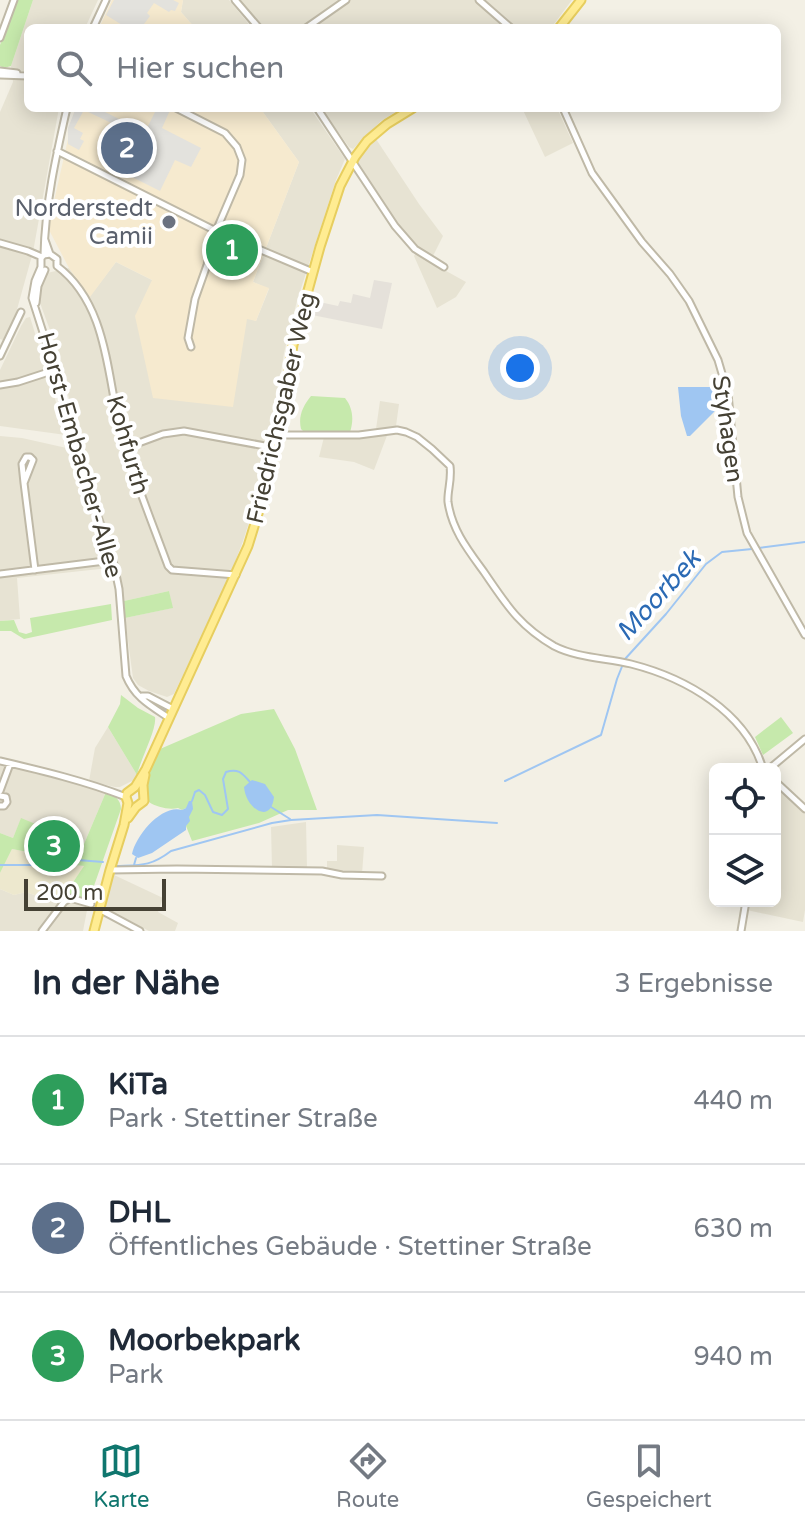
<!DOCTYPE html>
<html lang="de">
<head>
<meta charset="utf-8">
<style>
	body { margin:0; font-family:"Varela Round",sans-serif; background:#f6f6f7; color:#1f2937 }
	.controls { position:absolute; right:24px; bottom:24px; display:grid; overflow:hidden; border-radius:12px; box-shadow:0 4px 20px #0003 }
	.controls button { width:72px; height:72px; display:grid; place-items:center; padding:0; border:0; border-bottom:2px solid #e0e1e3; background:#fff; color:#1f2937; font:40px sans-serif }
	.scale { position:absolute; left:24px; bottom:20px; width:142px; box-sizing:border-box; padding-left:8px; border:4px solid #454134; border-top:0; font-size:22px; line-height:28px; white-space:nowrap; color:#454134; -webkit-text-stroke:6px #fff; paint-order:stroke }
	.you { position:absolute; left:520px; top:368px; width:28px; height:28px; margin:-20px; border:6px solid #fff; border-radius:50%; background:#1a73e8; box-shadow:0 0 0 12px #1a73e833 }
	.badge { display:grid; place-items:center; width:52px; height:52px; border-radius:50%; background:#0f766e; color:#fff; font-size:26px; font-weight:700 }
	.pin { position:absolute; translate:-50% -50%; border:4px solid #fff; box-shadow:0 2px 8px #0006 }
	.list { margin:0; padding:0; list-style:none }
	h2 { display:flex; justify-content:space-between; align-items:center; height:104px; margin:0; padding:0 32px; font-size:34px }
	h2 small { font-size:26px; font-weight:400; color:#747a83 }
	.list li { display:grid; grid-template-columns:52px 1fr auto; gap:24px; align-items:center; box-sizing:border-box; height:128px; padding:0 32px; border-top:2px solid #e0e1e3 }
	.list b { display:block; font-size:30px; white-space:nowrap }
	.list p { margin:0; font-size:26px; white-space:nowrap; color:#747a83 }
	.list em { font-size:26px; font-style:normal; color:#747a83 }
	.icon { flex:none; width:44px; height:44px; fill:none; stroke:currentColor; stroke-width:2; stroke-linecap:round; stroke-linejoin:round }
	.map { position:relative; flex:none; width:805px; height:931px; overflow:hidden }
	.search { position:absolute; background:#fff; box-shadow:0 4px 20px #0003; left:24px; right:24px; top:24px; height:88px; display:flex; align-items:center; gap:20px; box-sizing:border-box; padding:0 28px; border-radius:12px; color:#747a83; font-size:30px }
	.sheet { height:488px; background:#fff }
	nav { display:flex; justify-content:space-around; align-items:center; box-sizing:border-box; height:112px; border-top:2px solid #e0e1e3; background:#fff; font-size:22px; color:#747a83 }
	nav a { display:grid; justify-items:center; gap:4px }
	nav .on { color:#0f766e }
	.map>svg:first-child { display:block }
	.residential { fill:#e7e3d3 }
	.commercial { fill:#f6eacf }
	.industrial { fill:#e5e1da }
	.education { fill:#ede8ce }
	.green { fill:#c6e9ac }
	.parking { fill:#e3e2dd }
	.water { fill:#9fc6f2 }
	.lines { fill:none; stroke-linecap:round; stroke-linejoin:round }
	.stream { stroke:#9fc6f2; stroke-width:2 }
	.minor-casing { stroke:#bfb9a7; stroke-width:9 }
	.major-casing { stroke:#e7ce5f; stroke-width:11 }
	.minor { stroke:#fff; stroke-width:5 }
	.major { stroke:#ffec92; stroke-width:7 }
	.worship-dot { fill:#6b7280; stroke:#fff; stroke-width:3 }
	.labels { text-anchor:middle; stroke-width:8; stroke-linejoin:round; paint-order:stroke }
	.worship-label { font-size:24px; fill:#5b616d; stroke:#fff; text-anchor:end }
	.street-label { font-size:24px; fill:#454134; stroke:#fff }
	.water-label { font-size:26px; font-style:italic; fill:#2b6ab4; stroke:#fff }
</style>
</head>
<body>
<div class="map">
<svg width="805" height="931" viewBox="0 0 805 931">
	<rect width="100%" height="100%" fill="#f3f0e5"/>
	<!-- residential -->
	<path class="residential" d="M33,0h65l-13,28h-57v80h31l-26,144 -17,61 -13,27 -3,-1v-227l13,-30 -2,-16z
		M183,0h46l23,28h-57l-14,-16z
		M240,0h332l-21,28h-288z
		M260,108h50l35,51 -9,21 -39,121 -13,52 -15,98 -9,38 -17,52 -11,29 -58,124 -7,3 -18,-6 -11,-6 -5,-7 -8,-60 47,-10 -3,-17 -45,10 -6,-34 -101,11 3,41 -20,2v-185l22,2 58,13 -19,-91 -21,-57 -1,-11 3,-13 5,-6 22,-5 21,28 26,-34 36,18 104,41 13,-32 -16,-7 46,-120z
		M321,108h81l-21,13 -28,28 -4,-2z
		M522,108h35l16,35 -28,14z
		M376,139l43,65 24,32 -13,26 36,20 -10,15 -19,11 -23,-52 4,-7 -22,-25 -40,-62z
		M30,317l36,118 -66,-9v-56l21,-44 5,-8z
		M380,401l19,3 -3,22 -20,3z
		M388,433l-14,37 -20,-8 -35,-5 5,-20 35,1z
		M108,727l29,48 -3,5 -14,7h-5l-26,-6 6,-33z
		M0,764l106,28 -22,52 -63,-25 -8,19 -13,-5z
		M775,784l30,30v96l-2,12 -61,-13 1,-8h32z
		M306,822l1,46h-35l-1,-41z
		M337,845l27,2 -2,27 -20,-1 -1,-2 -14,-1v-9h10z
		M112,874l51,24 -5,14 20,11 -3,8h-26l-45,-24z
		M0,889l14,6 12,-3 30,11 9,-9 24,6 -6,31h-83z"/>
	<!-- commercial -->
	<path class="commercial" d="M112,0h71l-2,12 14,16h-96z
		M75,108h185l39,54 -46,120 16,6 -13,33 -9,-2 -14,88 -80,-9 -18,-82 17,-36 -36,-18 -26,35 -21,-29 -21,-40z"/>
	<!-- industrial -->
	<path class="industrial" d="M374,280l18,3 -10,46 -75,-15 3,-14 28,6 2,-5 11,2 2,-9 17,4z"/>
	<!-- education -->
	<path class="education" d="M12,849l32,6 13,8 28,3 -28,37 -31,-11 -12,3 -14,-6v-16z"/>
	<!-- green -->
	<path class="green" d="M17,0h16l-22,66 -7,2 -4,-2v-21z
		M311,396l34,2c8,10 9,22 5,34l-45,1 -4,-4c-3,-13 2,-23 10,-33z
		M169,591l4,17 -48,10 -1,-17z
		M111,604l1,16 -88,19 -13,-8h-11v-10l14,-1 5,12 7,2 6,-2 -2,-14z
		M121,695l17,13 17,9c2,12 -14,41 -18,58l-29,-48 12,-23z
		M274,709l21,40 22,61h-29l-29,13 -67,18 -6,-15 2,-9 -2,-9 -4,2 -4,-2c-9,2 -22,-1 -29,-6 0,-5 -1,-9 -2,-14 -2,-13 8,-28 13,-39l81,-35z
		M781,717l12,16 -30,22 -8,-18z
		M106,792c8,2 15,8 15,17l-32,91 -24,-6 19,-28 -28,-3 -12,-8 -32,-6 -12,24v-40l13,5 8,-20 63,26z"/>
	<!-- parking -->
	<path class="parking" d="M114,0h59l6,3 -4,8 -4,-1 -2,2 -15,-9 -7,10 3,3 -9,12h-14l-21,-13z
		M76,108h21l48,24 12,-24h14l-9,20 39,20 -10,19 -16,-7 -15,31 -28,-14 15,-30 -2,-8 -61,-29 -10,18 9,5 -3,6 4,2 -5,9 -11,-6v-16z"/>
	<!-- water -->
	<path class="water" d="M678,387h35l4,22 -27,27h-3l-6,-20z
		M252,780l13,4 9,13c-3,28 -28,12 -30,-10z
		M189,801h3l1,8 -4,8 1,4 -4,5v4l-34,23 -14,5 -6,-4c4,-19 30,-50 50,-44l4,-2z"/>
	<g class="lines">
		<!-- stream -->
		<path class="stream" d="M759,548l46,-6
			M505,781l96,-46 16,-56 8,-20 41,-45 40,-50 16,-12 30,-3
			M192,801l3,-9 4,-2 6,5 8,17 9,3 6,-6 -5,-30 3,-7c12,-4 16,1 24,10
			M271,807l19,12
			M0,865h39l26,-6 38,3
			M134,865l2,-7
			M116,866c24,-1 34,1 55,-15l101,-28 19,-3 86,-5 120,8"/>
		<!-- minor casing -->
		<g class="minor-casing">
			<path id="minor" d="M235,0l24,28
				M479,0l32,28
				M93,28l13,-28
				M306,28l40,-28
				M0,38l14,-38
				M0,71l17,2
				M0,75l28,1
				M176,108l49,25 12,14 5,13 -2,15 -24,56 -9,34 -12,34 -7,39 3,9
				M317,108l78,118 20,23 29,18
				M563,108l29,65 50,69 28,32 19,27 29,59 10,34 10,103 9,36 58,102
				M57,151l159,80 97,41
				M45,240l5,14 7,5v7c56,42 49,124 69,185 13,39 28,77 42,115l4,4 64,5
				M0,243l28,8 14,6
				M50,254l-6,1 -3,3v9l-6,14 -3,17 23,72 22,86 36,104 6,29 7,87c9,22 25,30 43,42
				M44,255c1,-50 12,-99 23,-147
				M36,303l2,-17 7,-16
				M0,356l21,-44
				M0,385l18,-3 37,-12
				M279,433l8,2h72l38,-5 9,2 11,5 15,12 18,17c2,14 -3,26 -2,36 4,28 20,48 36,70 22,32 35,54 70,74 23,12 53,12 77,18 55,14 115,48 132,105
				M125,448l38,-14 21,-3 92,17
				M24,483l-2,-19 4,-7h4l3,3 -9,23 11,87
				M0,574l113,-14
				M142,696h6l25,13
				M0,761c43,10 85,20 126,36
				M769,769l36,-30
				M775,781l30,28
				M0,791l10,-27
				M0,796l6,1 1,5 -3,4h-4
				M110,870l67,-1 145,2 20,4 40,1
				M99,909l41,22
				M42,931l22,-29 6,-4 21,6
				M741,931l5,-30"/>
		</g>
		<!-- major casing -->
		<g class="major-casing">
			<path id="major" d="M559,28l22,-28
				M128,818l8,-11 8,-6 -1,-16 2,-10
				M94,931l16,-61 14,-45 4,-22 -2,-6 1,-4 8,-6 11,-18 102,-223 16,-52 12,-46 17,-103 27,-98 20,-61 15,-29 12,-16 20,-17 26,-16"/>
		</g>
		<!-- minor -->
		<use href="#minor" class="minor"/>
		<!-- major -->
		<use href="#major" class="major"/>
	</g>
	<!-- markers -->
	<circle class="worship-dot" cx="169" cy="222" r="8"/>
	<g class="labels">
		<!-- worship labels -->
		<g class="worship-label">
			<text x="153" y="216">Norderstedt<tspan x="153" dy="28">Camii</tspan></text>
		</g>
		<!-- street labels -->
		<g class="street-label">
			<text transform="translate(281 408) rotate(-77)" y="8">Friedrichsgaber Weg</text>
			<text transform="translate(728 429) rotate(82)" y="8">Styhagen</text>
			<text transform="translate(128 445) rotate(74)" y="8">Kohfurth</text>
			<text transform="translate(80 455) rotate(74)" y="8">Horst-Embacher-Allee</text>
		</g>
		<!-- water labels -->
		<g class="water-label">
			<text transform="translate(658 595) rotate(-48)" y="9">Moorbek</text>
		</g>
	</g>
</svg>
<div class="controls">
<button><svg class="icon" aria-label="locate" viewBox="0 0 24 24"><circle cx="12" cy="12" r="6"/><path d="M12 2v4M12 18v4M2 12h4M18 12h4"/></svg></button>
<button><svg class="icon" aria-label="layers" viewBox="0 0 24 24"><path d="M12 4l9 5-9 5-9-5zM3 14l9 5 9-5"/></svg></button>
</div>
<div class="scale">200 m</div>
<div class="you"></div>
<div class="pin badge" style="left:232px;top:250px;background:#2e9e5b">1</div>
<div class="pin badge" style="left:127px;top:148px;background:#5c6f8a">2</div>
<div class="pin badge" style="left:54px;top:846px;background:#2e9e5b">3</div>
<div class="search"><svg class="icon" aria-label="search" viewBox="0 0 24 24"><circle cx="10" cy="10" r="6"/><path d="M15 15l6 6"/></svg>Hier suchen</div>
</div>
<section class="sheet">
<h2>In der Nähe<small>3 Ergebnisse</small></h2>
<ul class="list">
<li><span class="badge" style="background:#2e9e5b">1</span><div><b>KiTa</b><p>Park · Stettiner Straße</p></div><em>440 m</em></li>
<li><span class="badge" style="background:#5c6f8a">2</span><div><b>DHL</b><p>Öffentliches Gebäude · Stettiner Straße</p></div><em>630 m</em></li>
<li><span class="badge" style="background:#2e9e5b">3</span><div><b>Moorbekpark</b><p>Park</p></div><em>940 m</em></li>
</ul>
</section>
<nav>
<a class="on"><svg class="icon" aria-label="map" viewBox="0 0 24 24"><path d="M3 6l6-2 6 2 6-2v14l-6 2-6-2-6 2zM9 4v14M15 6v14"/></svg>Karte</a>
<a><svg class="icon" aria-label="directions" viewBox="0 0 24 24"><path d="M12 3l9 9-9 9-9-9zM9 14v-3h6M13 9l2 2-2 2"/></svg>Route</a>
<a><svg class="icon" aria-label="saved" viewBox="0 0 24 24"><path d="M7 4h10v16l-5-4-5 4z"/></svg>Gespeichert</a>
</nav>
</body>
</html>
